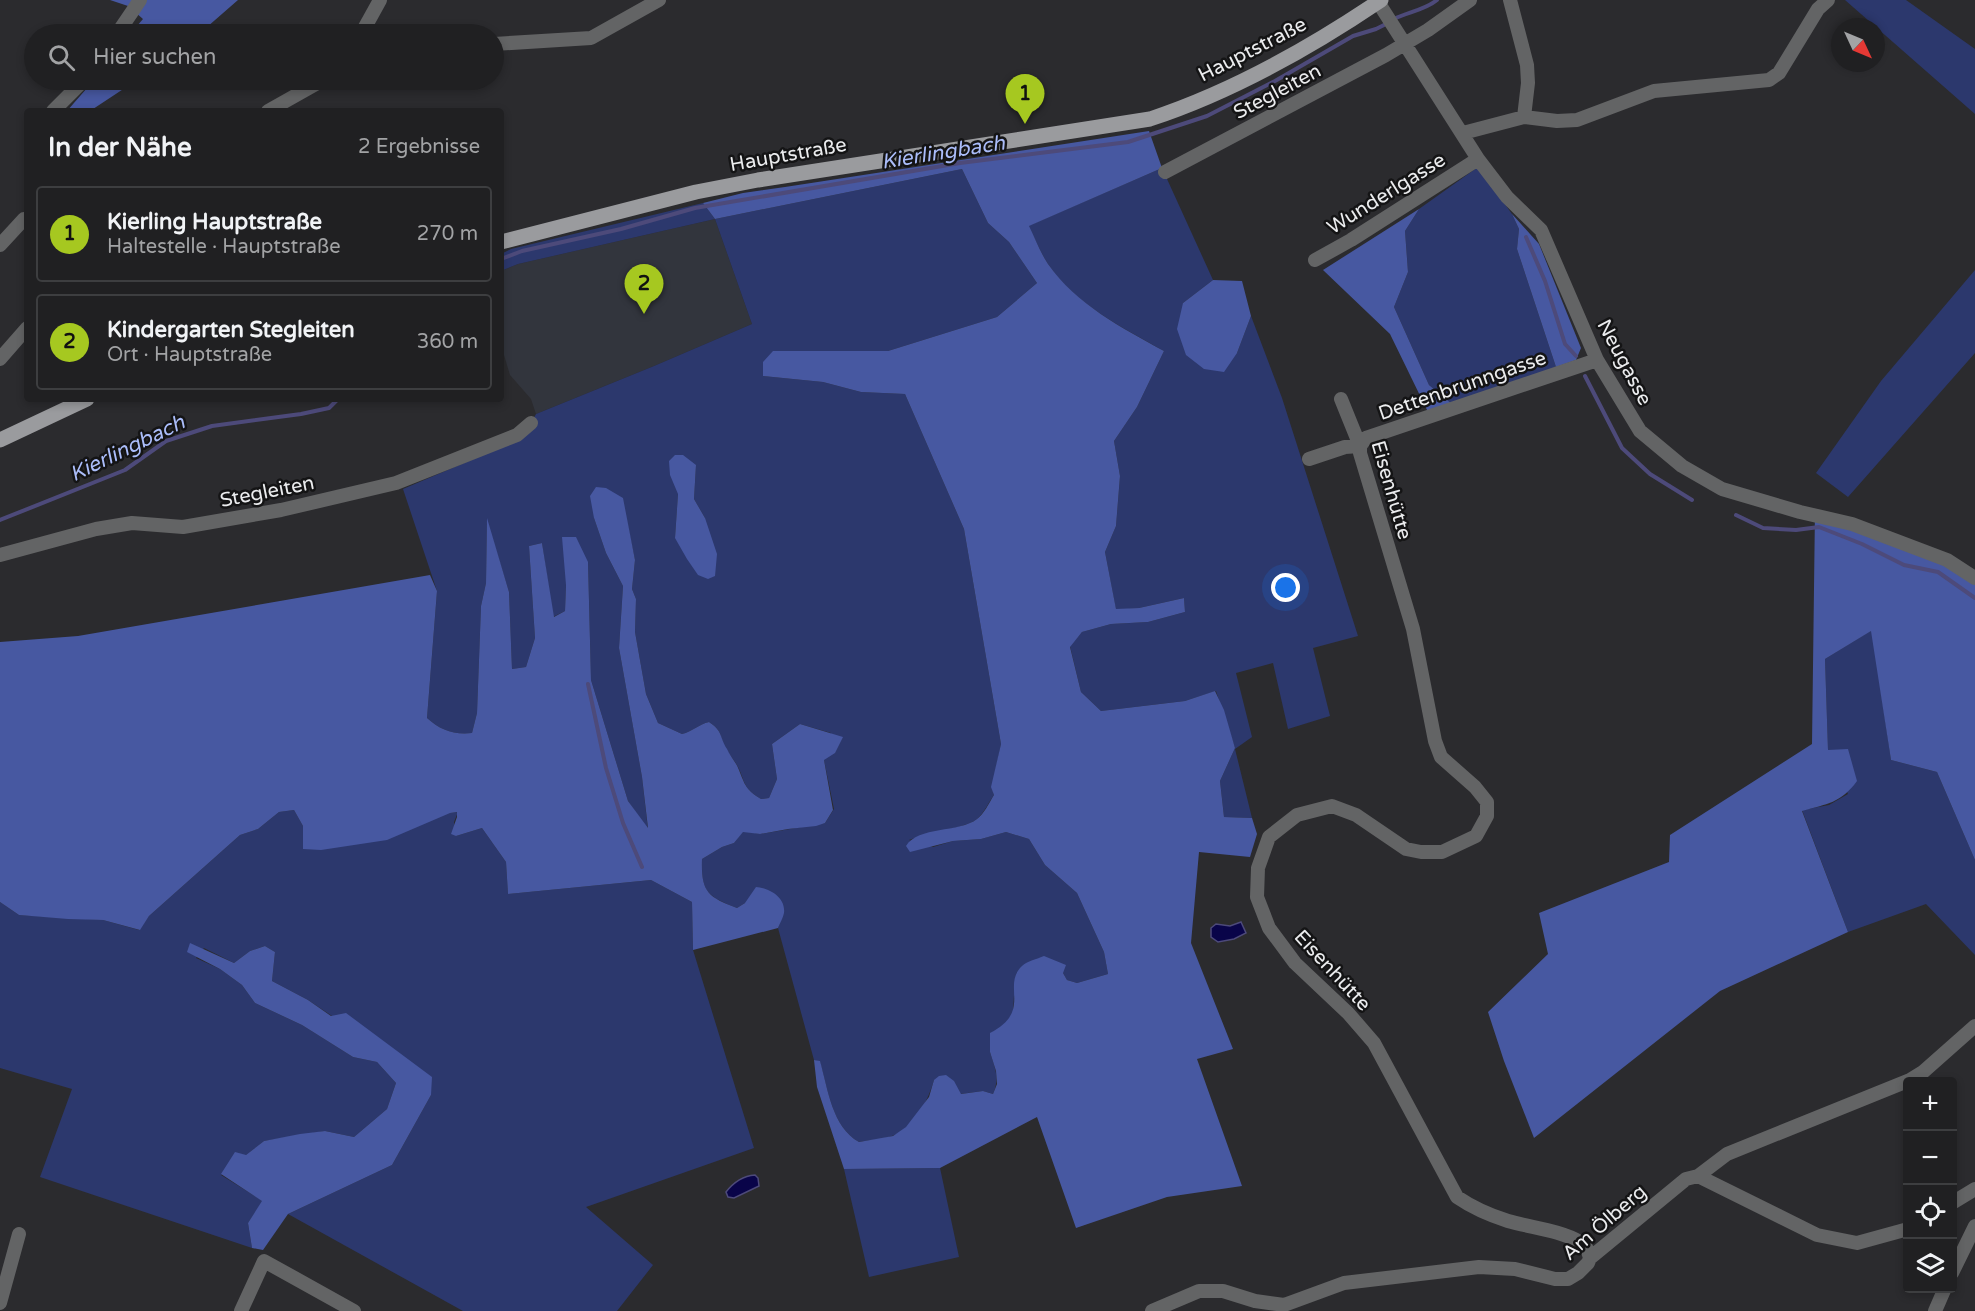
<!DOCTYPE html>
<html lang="de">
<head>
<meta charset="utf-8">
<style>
	body { margin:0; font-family:"Varela Round",sans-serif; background:#2d2d2f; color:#f1f3f6 }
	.controls { position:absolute; right:18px; bottom:18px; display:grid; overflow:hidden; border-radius:6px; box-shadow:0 3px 9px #0003 }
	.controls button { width:54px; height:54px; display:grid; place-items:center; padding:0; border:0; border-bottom:2px solid #3d3e40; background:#202022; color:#f1f3f6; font:30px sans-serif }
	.compass { position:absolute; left:1831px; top:18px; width:54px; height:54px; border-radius:50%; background:#202022; box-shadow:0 3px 9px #0003; rotate:134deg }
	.you { position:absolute; left:1286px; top:588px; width:21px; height:21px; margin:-15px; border:4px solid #fff; border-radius:50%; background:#1a73e8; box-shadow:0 0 0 9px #1a73e833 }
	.badge { display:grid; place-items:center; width:39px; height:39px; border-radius:50%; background:#a6c820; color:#111; font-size:20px; font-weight:700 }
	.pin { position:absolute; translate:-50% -50px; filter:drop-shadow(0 2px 3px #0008) }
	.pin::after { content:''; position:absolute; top:32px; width:21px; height:18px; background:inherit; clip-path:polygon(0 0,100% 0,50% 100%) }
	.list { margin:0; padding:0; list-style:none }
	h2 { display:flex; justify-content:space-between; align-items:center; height:78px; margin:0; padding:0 24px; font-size:26px }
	h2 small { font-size:20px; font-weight:400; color:#a2a3a5 }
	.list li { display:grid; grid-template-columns:39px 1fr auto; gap:18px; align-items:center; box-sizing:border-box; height:96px; margin:0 12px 12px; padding:0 12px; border:2px solid #3d3e40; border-radius:6px }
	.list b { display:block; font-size:22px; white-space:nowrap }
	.list p { margin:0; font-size:20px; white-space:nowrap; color:#a2a3a5 }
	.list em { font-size:20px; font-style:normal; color:#a2a3a5 }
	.icon { flex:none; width:33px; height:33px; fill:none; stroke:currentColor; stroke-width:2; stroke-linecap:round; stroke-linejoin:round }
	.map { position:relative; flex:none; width:1975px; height:1311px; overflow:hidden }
	.search { position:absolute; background:#202022; box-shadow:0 3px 9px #0003; left:24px; top:24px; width:480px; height:66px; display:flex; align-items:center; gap:15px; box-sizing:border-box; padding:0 21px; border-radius:33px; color:#a2a3a5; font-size:22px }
	.panel { position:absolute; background:#202022; box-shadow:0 3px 9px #0003; left:24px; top:108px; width:480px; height:294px; border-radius:6px }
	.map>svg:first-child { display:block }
	.built { fill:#32353d }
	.green { fill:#2c386d; fill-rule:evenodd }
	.forest { fill:#4758a1 }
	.water { fill:#090449; stroke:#4d4a7a; stroke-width:1.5 }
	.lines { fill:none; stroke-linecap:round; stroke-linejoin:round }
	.stream { stroke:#4d4a7a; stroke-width:4 }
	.minor { stroke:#636465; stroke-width:14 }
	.primary { stroke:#9a9b9e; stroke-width:15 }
	.labels { text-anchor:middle; stroke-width:5; stroke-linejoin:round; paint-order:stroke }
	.street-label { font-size:20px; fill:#ebecee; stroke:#141415 }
	.water-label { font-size:21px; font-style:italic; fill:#abbdfa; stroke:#141415 }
</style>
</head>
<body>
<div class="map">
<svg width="1975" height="1311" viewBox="0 0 1975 1311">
	<rect width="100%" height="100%" fill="#2b2b2e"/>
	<!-- built -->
	<path class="built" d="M715,219l37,105 -98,42 -118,48 -5,-15 -21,-24 -9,-30v-74l17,-7z"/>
	<!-- green -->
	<path class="green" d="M1845,0h61l69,49v65z
		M1478,167l34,47 7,15 -2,20 39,118 -104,37 -23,-19 -35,-78 14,-35 -3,-41 14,-22z
		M1162,168l51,112 -30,23 54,50 14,-37 31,82 76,238 -45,12 17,68 -42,13 -15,-66 -37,10 16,64 -17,12 17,69 -28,-1 -4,-36 15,-33 -19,-57 -31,10 -84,10 -20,-19 -11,-46 12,-14 29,-8 37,-2 37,-10 -1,-14 -45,10 -23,2 -11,-58 11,-26 4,-50 -6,-35 23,-34 27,-56c-41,-23 -89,-47 -116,-87 -8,-12 -13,-26 -20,-38z
		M962,169l26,54 21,19 28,41 -40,34 -109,34h-114l-11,25 60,6 38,10 44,2 59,135 37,215 -9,43 2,8c-5,7 -10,18 -17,24 -11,9 -50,14 -68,21l24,7 20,-6 28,-2 25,-7 23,7 16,26 32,28 27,59 4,22 -31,9 -10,-3 -4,-7 -49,23 -1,17 -23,39c5,16 10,26 3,42l-10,-3 -23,3 -26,-14c-6,21 -20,48 -42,56 -10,4 -23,4 -33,6 -27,-15 -31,-53 -39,-80l-6,-2 -36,-132 6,-17 -39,-8 -8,5c-30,-12 -36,-16 -35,-49l20,-12 12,-4 9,-12 17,3 65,-11 9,-14 -10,-49 7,-27 -31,-9 -28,20 5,35 -8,19 -8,1c-16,-10 -15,-13 -22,-30 -3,-7 -9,-13 -13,-20 -7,-13 -3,-18 -17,-27 -10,2 -17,10 -27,12l-24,-11 -12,-29 -11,-62 1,-33 -4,-10 3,-29 -11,-52 -30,10 12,35 17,33 -4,62 23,129 6,53 -20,-29 -37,-121 -3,-118 -22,23 -1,26 -12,6 -11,-74 -13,3 6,92 -9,29 -14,2 -3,-77 -22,-71 -1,62 -5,23 -4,107 -5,20c-18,2 -32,-3 -45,-15l10,-127 -34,-102 120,-51 13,-24 118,-48 98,-42 -37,-105 -197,45 -17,7v-17l10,-5 192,-46 12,16zM696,465l-2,34 11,19 -30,20 3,-44z
		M1975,270v83l-127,144 -32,-24 65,-92z
		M1872,630l19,130 46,12 38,88v95l-49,-51 -78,28 -46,-122 27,-5 19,-11 -20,-43 -3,-92z
		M294,810l9,16 155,-14 -4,10 2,14 26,-8 24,34 2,32 143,-14 41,22 1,48 61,198 -168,59 67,58 -36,46h-154l-175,-97 104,-49 39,-70 -99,-79 -24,-16 -36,-19 3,-29 -10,-6 -15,5 -16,12 -30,-15 -8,10 24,11 22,16 13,18 47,22 51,32 24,5 19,21 -9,26 -33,28 -29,-6 -61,10 -43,34 42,26 -15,22 4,25 -212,-71 32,-88 -72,-21v-166l19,13 84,5 36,10 10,-14 91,-81 18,-6 21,-17z
		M940,1168l19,89 -90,20 -25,-108z"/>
	<!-- forest -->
	<path class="forest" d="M110,0h128l-39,34h-69l13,-15 -15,-13z
		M94,80h43l-47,31h-23z
		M1149,131l13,37 -133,58c6,12 11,26 19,38 28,40 74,64 116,87l-27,56 -23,34 6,35 -4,50 -11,26 11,57 23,-1 45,-10 1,14 -37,10 -37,2 -29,8 -12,15 11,45 20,19 84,-10 30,-10 9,19 11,38 -15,33 4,36 28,1 5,16 -7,23 -51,-5 -8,91 42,106 -36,10 45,127 -75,11 -91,31 -39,-111 -97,51 -96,1 -27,-82 -3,-27 6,1c8,28 12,66 39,81l34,-6 13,-9 23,-30 5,-17 5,-4 7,-1 8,6 7,13 22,-3 10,3 4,-10 -1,-13 -6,-19v-19c43,-22 11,-47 32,-67 5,-5 15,-7 22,-10l22,9 -3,8 4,7 10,3 31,-9 -4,-22 -27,-59 -32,-28 -16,-26 -23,-7 -25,7 -28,2 -43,11 -4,-6c12,-20 53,-13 71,-27 7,-5 12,-16 17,-24l-3,-8 10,-43 -37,-215 -59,-135 -44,-2 -38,-10 -60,-6v-14l10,-11h115l109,-34 40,-34 -28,-41 -21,-19 -26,-54 -247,50 -12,-16 40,-10 42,-6z
		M1419,209l-14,22 3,41 -14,35 35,78 23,19 -24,8 -38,-78 -67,-64z
		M1512,214l27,30 42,104 -5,12 -20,7 -39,-118 2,-20z
		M1213,280l29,1 9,35 -14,37 -13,19 -20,-3 -18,-14 -9,-26 6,-26z
		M675,455h8l13,10 -2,34 11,19 12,36 -2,22 -7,3 -10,-4 -11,-16 -12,-21 3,-44 -8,-19 -1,-14z
		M596,487l10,1 17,10 12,62 -3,29 4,10 -1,33 11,62 12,29 24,11c10,-2 17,-10 27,-12 14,9 10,14 18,27 3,7 9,13 12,21 6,15 7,20 22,29l8,-1 8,-19 -5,-35 28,-20 43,13 -8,16 -11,7 9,50 -8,13 -9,3 -28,3 -28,5 -17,-2 -9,11 -12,4 -20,12c-1,32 5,38 35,49l8,-5 11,-16c13,1 30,10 28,26 -1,5 -4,10 -6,15l-85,22 -1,-48 -41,-22 -143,14 -2,-32 -24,-34 -26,8 -5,-2 6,-17v-5l-7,1 -63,27 -66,10 -18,-1v-23l-9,-16 -15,2 -21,17 -18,6 -91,81 -9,14 -37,-10 -35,-1 -49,-4 -19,-13v-260l78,-6 352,-61 7,16 -10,127c13,12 27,17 45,15l5,-20 4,-107 5,-23 1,-65 22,74 3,77 14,-2 9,-29 -6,-92 13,-3 12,74 11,-6 1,-26 -4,-48h14l12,25 3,118 37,121 20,27 -6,-51 -23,-129 4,-62 -17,-33 -12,-35 -4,-22z
		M1815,510l160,63v287l-38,-88 -46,-12 -20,-129 -46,28 3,91 20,-1 9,32c-16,22 -30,23 -55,30l46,121 -128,59 -186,147 -30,-77 -16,-49 60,-58 -9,-41 130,-51 1,-27 142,-91z
		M190,943l44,20 16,-12 15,-5 10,6 -3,29 36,19 23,16 15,-3 86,64 -1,18 -39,70 -104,49 -25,36 -11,-2 -4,-25 14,-22 -41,-27 14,-22 11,3 18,-14 36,-7 25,-3 29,6 33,-28 9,-26 -19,-21 -24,-5 -51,-32 -47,-22 -13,-18 -22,-16 -33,-17z"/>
	<!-- water -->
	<path class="water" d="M1241,922l5,11 -12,6 -16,3 -7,-5v-9l5,-4 14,2z
		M755,1175l3,3 1,8 -25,12 -6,-1 -2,-5c7,-9 17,-16 29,-17z"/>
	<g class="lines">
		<!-- stream -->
		<path class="stream" d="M1394,19c14,-7 31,-9 43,-19
			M1526,237l19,44 20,63 11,12
			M501,259l21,-8 99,-22 74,-21 265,-45 168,-21 79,-26 68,-35 78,-45 23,-7 12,-6
			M1585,376l37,72 28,26 42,26
			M1736,515l27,13 33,2 23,-3 43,17 42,21 34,7 37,26
			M0,520l125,-50 41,-29 46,-15 89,-12 28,-6 9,-9
			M588,684l18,84 17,55 19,44"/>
		<!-- minor -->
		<path class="minor" d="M1510,0l17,65 1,18 -4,34
			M1378,2l100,157 29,38 34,33 56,130 43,71 42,35 40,23 78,23 52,12 95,36 28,18
			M117,34l23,-34
			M365,34l-1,-5 16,-29
			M494,44l97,-6 68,-38
			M53,111l31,-31
			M268,111l55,-31
			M1463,133l61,-16 33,4 20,-1 77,-29 115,-11 10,-7 39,-64 10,-9
			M1165,172l221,-117 42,-25 42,-30
			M0,245l24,-26
			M1315,260l36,-20 127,-81
			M0,359l27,-31
			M1341,399l19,47v7l53,176 22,112 6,16 34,30 12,15v14l-11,20 -34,16h-21l-15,-3 -50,-34 -24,-9 -35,9 -28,22 -11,31 -1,29 12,31 26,35 53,50 26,30 83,154c16,11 32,18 51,24 24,7 51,9 72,21 7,4 8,9 10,16
			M1309,459l36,-12 15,-1 6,-8 231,-78
			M0,555l96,-26 36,-6 51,4 98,-17 115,-27 121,-48 14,-12
			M1698,1176l119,59 40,8 51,-14
			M1952,1203l23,-14
			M1952,1273l23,-47
			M0,1303l19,-69
			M241,1311l23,-50 90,50
			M1152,1311l47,-20h24l32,10 29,4 60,-22 135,-16 36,2 40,10h13l10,-6 10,-10 2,-5 96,-79 12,-3 29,-22 183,-74 13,-8 52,-46
			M1935,1311l10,-23"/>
		<!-- primary -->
		<path class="primary" d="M501,242l195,-50 62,-12 392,-61c82,-27 160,-71 231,-119
			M0,440l87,-41"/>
	</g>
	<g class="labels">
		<!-- street labels -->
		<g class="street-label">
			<text transform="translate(1252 49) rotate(-27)" y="7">Hauptstraße</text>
			<text transform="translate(1277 91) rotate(-28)" y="7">Stegleiten</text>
			<text transform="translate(788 154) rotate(-10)" y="7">Hauptstraße</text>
			<text transform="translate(1386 193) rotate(-32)" y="7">Wunderlgasse</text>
			<text transform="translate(1625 362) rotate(62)" y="7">Neugasse</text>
			<text transform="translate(1462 385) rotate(-19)" y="7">Dettenbrunngasse</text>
			<text transform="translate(1392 490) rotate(74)" y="7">Eisenhütte</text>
			<text transform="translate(267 491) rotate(-11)" y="7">Stegleiten</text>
			<text transform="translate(1333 970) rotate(47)" y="7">Eisenhütte</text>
			<text transform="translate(1604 1222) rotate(-41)" y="7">Am Ölberg</text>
		</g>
		<!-- water labels -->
		<g class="water-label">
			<text transform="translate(943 152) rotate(-9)" y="7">Kierlingbach</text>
			<text transform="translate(127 448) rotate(-26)" y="7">Kierlingbach</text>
		</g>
	</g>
</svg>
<div class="controls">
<button>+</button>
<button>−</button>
<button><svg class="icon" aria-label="locate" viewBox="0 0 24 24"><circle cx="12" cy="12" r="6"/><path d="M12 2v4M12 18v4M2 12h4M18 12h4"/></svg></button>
<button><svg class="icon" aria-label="layers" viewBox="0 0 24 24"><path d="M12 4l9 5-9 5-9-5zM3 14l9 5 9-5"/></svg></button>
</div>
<svg class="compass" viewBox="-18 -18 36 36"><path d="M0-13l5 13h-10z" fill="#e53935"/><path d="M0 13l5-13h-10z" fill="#a2a3a5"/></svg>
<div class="you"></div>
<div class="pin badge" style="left:1025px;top:124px">1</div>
<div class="pin badge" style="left:644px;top:314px">2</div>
<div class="search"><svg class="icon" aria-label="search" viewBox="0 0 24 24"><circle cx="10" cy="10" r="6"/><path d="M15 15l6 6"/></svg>Hier suchen</div>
<section class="panel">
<h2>In der Nähe<small>2 Ergebnisse</small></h2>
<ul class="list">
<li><span class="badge">1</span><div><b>Kierling Hauptstraße</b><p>Haltestelle · Hauptstraße</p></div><em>270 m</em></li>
<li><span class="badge">2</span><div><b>Kindergarten Stegleiten</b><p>Ort · Hauptstraße</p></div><em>360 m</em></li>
</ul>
</section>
</div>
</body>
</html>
